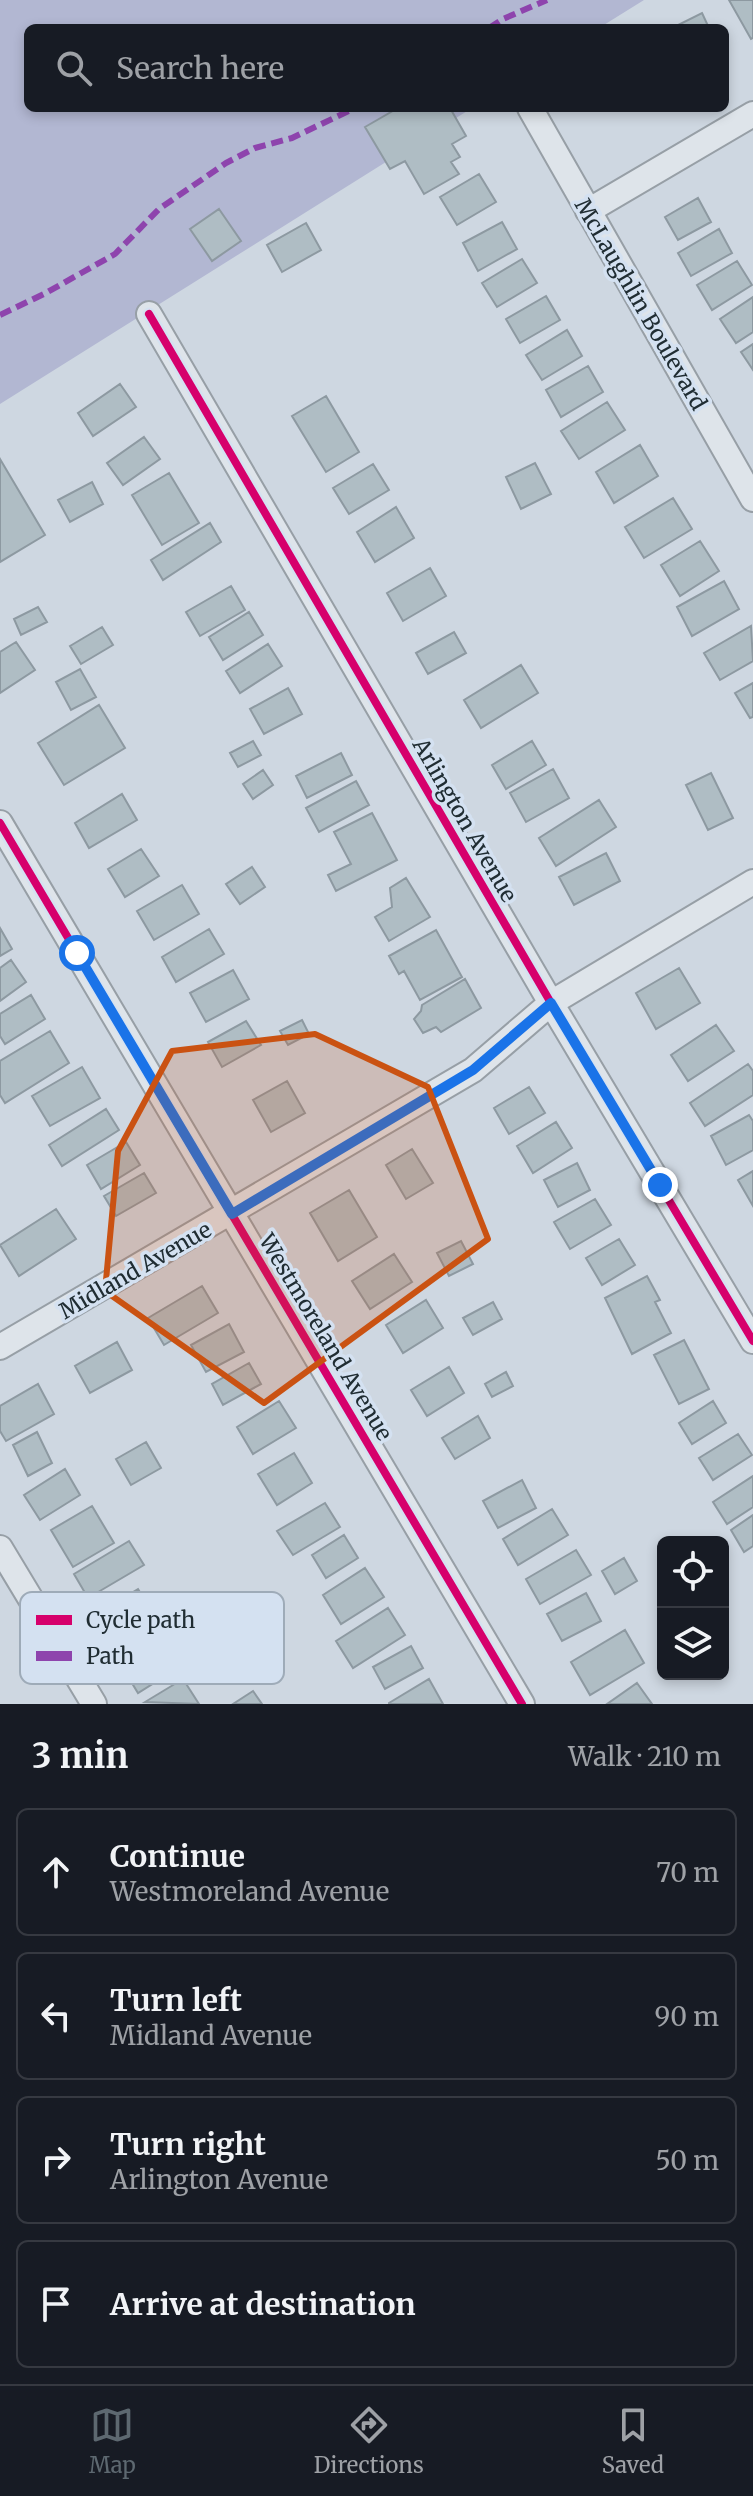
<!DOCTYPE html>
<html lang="en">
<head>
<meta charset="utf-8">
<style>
	body { margin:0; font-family:Merriweather,serif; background:#242831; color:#f1f3f6 }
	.controls { position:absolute; right:24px; bottom:24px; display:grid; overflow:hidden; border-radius:12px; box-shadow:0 4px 12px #0003 }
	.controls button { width:72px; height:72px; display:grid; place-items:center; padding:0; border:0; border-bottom:2px solid #363941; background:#171b24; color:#f1f3f6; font:40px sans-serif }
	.stop { position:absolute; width:24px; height:24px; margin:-18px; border:6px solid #1a73e8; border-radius:50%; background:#fff }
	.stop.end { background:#1a73e8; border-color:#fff; box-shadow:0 2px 8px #0008 }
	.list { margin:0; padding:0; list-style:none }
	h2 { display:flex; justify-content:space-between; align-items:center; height:104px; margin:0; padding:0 32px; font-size:34px }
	h2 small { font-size:26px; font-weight:400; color:#9ea1a6 }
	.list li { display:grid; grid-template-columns:52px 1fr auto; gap:24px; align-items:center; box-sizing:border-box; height:128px; margin:0 16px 16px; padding:0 16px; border:2px solid #363941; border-radius:12px }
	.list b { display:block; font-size:30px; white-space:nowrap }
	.list p { margin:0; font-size:26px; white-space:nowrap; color:#9ea1a6 }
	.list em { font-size:26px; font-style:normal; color:#9ea1a6 }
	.icon { flex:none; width:44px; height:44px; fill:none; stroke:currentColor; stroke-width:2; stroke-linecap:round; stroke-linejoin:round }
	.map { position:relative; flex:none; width:753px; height:1704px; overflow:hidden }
	.search { position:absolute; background:#171b24; box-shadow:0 4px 12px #0003; left:24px; right:24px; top:24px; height:88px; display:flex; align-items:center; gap:20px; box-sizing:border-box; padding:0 28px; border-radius:12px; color:#9ea1a6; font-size:30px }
	.sheet { height:680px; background:#171b24 }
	nav { display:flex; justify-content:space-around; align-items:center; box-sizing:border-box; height:112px; border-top:2px solid #363941; background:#171b24; font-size:22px; color:#9ea1a6 }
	nav a { display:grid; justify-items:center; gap:4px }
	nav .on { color:#5d6870 }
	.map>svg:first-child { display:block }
	.green { fill:#b2b7d2 }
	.building { fill:#afbdc4; stroke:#8d99a1; stroke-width:2 }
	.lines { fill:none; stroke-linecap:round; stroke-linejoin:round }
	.minor-casing { stroke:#979fa6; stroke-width:28 }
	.minor { stroke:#dee4ea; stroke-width:24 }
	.quiet { stroke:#8e44ad; stroke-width:6; stroke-dasharray:12 6; stroke-linecap:butt }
	.cycleway-casing { stroke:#d4e1f1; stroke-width:13 }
	.cycleway { stroke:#d6006c; stroke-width:8 }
	.route { stroke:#1a73e8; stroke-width:10 }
	.marked { fill:#ca5212; fill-opacity:0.2; stroke:#ca5212; stroke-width:6; stroke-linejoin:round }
	.labels { text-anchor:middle; stroke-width:7; stroke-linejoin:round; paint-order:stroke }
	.street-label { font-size:22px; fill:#202d33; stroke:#d4e1f1 }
	.key { fill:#d4e1f1; stroke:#9eabb8; stroke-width:2 }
	.key-label { font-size:22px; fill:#202d33 }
</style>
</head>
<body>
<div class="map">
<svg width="753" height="1704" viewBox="0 0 753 1704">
	<rect width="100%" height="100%" fill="#ced7e1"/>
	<!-- green -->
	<path class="green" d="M0,0h644l-45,28h-571v80h444l-472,296z"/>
	<!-- building -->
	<path class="building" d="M729,0h24v38l-2,1z
		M702,13l7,15h-30l-1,-3z
		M398,108h52l16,28 -14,8 8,13 -9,5 8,12 -35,20 -19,-33 -15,8 -25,-42z
		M479,174l17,28 -39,23 -17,-28z
		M698,198l13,24 -33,18 -13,-23z
		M219,209l22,32 -29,20 -22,-32z
		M502,222l15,27 -39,22 -15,-28z
		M306,223l15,27 -39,22 -15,-27z
		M719,229l13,24 -41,23 -13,-23z
		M522,259l15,24 -40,24 -15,-24z
		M737,261l15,24 -40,25 -15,-25z
		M546,296l14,24 -40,23 -14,-24z
		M753,297v35l-17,11 -16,-24z
		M567,330l15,26 -40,24 -16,-25z
		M753,344v26l-12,-18z
		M588,366l15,26 -42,25 -15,-27z
		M120,384l16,23 -43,29 -15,-23z
		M326,396l33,56 -33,20 -34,-56z
		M607,402l18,28 -46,29 -18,-28z
		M144,437l16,22 -37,26 -16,-22z
		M640,445l18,31 -44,27 -18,-31z
		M0,459l45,76 -45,27z
		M535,463l16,31 -30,15 -15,-32z
		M373,464l16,26 -40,24 -16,-26z
		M169,473l30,50 -37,22 -30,-50z
		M92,482l11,22 -33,18 -12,-22z
		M673,498l19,31 -48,29 -19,-31z
		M396,507l18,31 -39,24 -18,-30z
		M210,523l11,19 -58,38 -12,-20z
		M700,541l19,30 -39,25 -19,-31z
		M430,568l16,28 -43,25 -16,-28z
		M724,581l15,28 -47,27 -15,-29z
		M231,586l14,24 -45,26 -14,-24z
		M38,607l9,15 -26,13 -7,-16z
		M249,612l14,23 -40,25 -14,-23z
		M751,626l2,35 -33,19 -16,-27z
		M102,627l11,18 -32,19 -11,-18z
		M454,632l12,21 -38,21 -12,-21z
		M16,642l19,28 -35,23v-41z
		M268,644l14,22 -42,27 -14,-22z
		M521,665l17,28 -57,35 -17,-28z
		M80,669l16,28 -25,13 -15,-28z
		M753,683v34l-3,1 -15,-25z
		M288,688l14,26 -38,20 -14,-25z
		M99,705l26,43 -61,37 -26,-42z
		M253,741l8,14 -23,12 -8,-14z
		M532,741l14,24 -40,24 -14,-24z
		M341,753l11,22 -45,23 -11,-22z
		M553,769l16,29 -43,24 -16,-29z
		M263,770l10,15 -20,14 -10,-15z
		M711,773l22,45 -25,12 -22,-45z
		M356,781l13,24 -50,27 -13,-24z
		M122,794l15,26 -48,28 -14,-25z
		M599,800l17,27 -60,39 -17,-28z
		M372,813l25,47 -61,31 -8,-16 23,-11 -17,-32z
		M141,849l18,27 -34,21 -17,-28z
		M606,853l14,28 -46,24 -15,-28z
		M252,867l13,20 -25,17 -14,-20z
		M406,878l24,39 -41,24 -14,-24 17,-10 -2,-19z
		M182,885l17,29 -45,26 -17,-29z
		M0,928l12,21 -12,7z
		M209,929l15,25 -48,28 -14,-25z
		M436,930l26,47 -42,23 -16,-29 -5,3 -10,-18z
		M11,960l15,22 -26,19v-33z
		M679,968l21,35 -44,26 -20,-36z
		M233,970l16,29 -43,23 -16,-29z
		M465,979l16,29 -40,24 -5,-5 -13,6 -9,-14 7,-8 1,-6z
		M31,995l14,24 -40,25 -5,-8v-22z
		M302,1020l7,14 -21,11 -8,-14z
		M246,1021l15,24 -39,22 -14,-25z
		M716,1025l18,26 -46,30 -17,-26z
		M50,1031l19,32 -64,40 -5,-8v-34z
		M748,1064l5,7v24l-48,31 -15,-23z
		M82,1067l18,31 -50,28 -18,-30z
		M287,1081l18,32 -34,19 -18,-32z
		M529,1087l16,26 -36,21 -15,-26z
		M106,1109l13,21 -57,36 -13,-21z
		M749,1115l4,6v29l-27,15 -15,-29z
		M556,1122l16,26 -39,25 -16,-27z
		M126,1142l14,23 -39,24 -14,-24z
		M412,1149l21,34 -27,16 -20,-34z
		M577,1163l13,27 -32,17 -14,-27z
		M753,1171v35l-15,-26z
		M144,1173l12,20 -40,23 -12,-20z
		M349,1190l28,47 -39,24 -28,-48z
		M595,1199l16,26 -41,24 -16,-27z
		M56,1209l20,30 -57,37 -19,-31z
		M619,1239l16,26 -33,20 -16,-27z
		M461,1241l12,23 -24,12 -12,-23z
		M394,1254l18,28 -42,27 -18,-28z
		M647,1276l13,24 -5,2 16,31 -39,21 -27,-56z
		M202,1286l16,27 -54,32 -16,-27z
		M426,1300l17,28 -40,25 -17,-28z
		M493,1302l9,17 -29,16 -10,-17z
		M229,1324l15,28 -38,20 -15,-27z
		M684,1340l25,49 -30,15 -25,-49z
		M117,1342l15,28 -42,23 -15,-27z
		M249,1363l12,21 -38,21 -11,-21z
		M449,1367l15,26 -37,23 -16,-26z
		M506,1372l7,14 -21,11 -7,-13z
		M38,1384l16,30 -48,27 -6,-10v-25z
		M279,1401l17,27 -43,26 -16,-27z
		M713,1401l13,22 -34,21 -13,-21z
		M478,1416l12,22 -35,21 -13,-21z
		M37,1432l15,31 -24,13 -15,-31z
		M738,1434l14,21 -39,25 -14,-22z
		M146,1442l15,26 -30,17 -15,-26z
		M294,1453l18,30 -35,22 -19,-31z
		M65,1469l15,26 -40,25 -16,-25z
		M753,1476v31l-26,17 -14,-22z
		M522,1480l14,28 -38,20 -15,-27z
		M325,1503l15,24 -47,28 -16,-24z
		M92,1506l22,37 -41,24 -22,-37z
		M552,1509l16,26 -50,30 -15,-26z
		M753,1515v31l-9,6 -13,-22z
		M344,1535l14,23 -32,20 -14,-23z
		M129,1541l15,24 -56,33 -14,-24z
		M576,1550l15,25 -51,29 -14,-25z
		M624,1558l13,23 -22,13 -13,-23z
		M365,1568l19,29 -43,27 -18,-29z
		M138,1589l17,28 -45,27 -17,-28z
		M586,1593l15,28 -39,20 -15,-27z
		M388,1608l17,27 -52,33 -17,-27z
		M625,1630l19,33 -54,32 -19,-33z
		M161,1641l17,27 -40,25 -17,-28z
		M411,1646l12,22 -38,21 -12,-22z
		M183,1679l16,25 -54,-2z
		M429,1679l14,25h-54v-1z
		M637,1683l15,21h-45z
		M253,1691l9,13h-29z"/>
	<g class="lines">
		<!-- minor casing -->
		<g class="minor-casing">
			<path id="minor" d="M530,108l223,391
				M588,211l165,-97
				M149,314l402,689 202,338
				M0,823l522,881
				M0,1347l473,-277 78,-67 202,-121
				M0,1548l94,156"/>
		</g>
		<!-- minor -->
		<use href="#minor" class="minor"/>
		<!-- quiet -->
		<path class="quiet" d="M489,28l14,-9 44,-19
			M0,315l44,-21 71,-40 44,-45 67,-46 29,-15 37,-10 63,-30"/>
		<!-- cycleway casing -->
		<g class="cycleway-casing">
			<path id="cycleway" d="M149,314l402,689 202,338
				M0,823l522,881"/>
		</g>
		<!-- cycleway -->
		<use href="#cycleway" class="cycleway"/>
	</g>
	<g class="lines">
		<!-- route -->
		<path class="route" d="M77,953l155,261 241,-144 78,-67 109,182"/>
	</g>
	<!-- marked area -->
	<path class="marked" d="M315,1034l113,53 60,152 -224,164 -159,-112 13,-140 54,-100z"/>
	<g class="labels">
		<!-- street labels -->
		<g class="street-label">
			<text transform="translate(641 304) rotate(60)" y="8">McLaughlin Boulevard</text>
			<text transform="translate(465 820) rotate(60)" y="8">Arlington Avenue</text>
			<text transform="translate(135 1270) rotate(-30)" y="8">Midland Avenue</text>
			<text transform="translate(326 1337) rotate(59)" y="8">Westmoreland Avenue</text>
		</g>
	</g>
	<!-- legend -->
	<rect x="20" y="1592" width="264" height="92" rx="12" class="key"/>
	<rect x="36" y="1615" width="36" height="10" fill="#d6006c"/>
	<rect x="36" y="1651" width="36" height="10" fill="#8e44ad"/>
	<g class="key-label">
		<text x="86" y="1628">Cycle path</text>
		<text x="86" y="1664">Path</text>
	</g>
</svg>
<div class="controls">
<button><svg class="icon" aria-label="locate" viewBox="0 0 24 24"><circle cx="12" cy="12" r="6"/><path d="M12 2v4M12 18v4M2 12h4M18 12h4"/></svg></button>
<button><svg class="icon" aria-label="layers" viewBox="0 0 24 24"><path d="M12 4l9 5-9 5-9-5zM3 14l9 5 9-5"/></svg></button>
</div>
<div class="stop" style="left:77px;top:953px"></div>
<div class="stop end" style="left:660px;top:1185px"></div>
<div class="search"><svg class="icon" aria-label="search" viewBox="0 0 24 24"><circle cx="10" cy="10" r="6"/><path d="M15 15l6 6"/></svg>Search here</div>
</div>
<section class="sheet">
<h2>3 min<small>Walk · 210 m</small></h2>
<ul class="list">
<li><svg class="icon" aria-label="ahead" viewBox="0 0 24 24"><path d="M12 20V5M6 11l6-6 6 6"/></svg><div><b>Continue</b><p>Westmoreland Avenue</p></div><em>70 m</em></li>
<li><svg class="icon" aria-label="left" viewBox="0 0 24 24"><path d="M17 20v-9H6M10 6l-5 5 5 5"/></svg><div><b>Turn left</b><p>Midland Avenue</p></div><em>90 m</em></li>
<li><svg class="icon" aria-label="right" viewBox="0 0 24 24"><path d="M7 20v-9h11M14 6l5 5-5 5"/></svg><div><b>Turn right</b><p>Arlington Avenue</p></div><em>50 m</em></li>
<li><svg class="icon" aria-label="arrive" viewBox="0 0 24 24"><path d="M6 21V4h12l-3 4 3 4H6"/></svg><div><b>Arrive at destination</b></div></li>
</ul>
</section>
<nav>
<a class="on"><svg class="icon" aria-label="map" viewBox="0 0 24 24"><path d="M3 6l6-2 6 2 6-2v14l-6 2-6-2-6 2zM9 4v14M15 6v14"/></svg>Map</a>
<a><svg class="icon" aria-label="directions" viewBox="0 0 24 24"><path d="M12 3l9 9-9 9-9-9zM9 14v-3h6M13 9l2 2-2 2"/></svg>Directions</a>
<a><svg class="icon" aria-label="saved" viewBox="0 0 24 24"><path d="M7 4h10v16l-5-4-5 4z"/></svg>Saved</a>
</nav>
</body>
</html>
